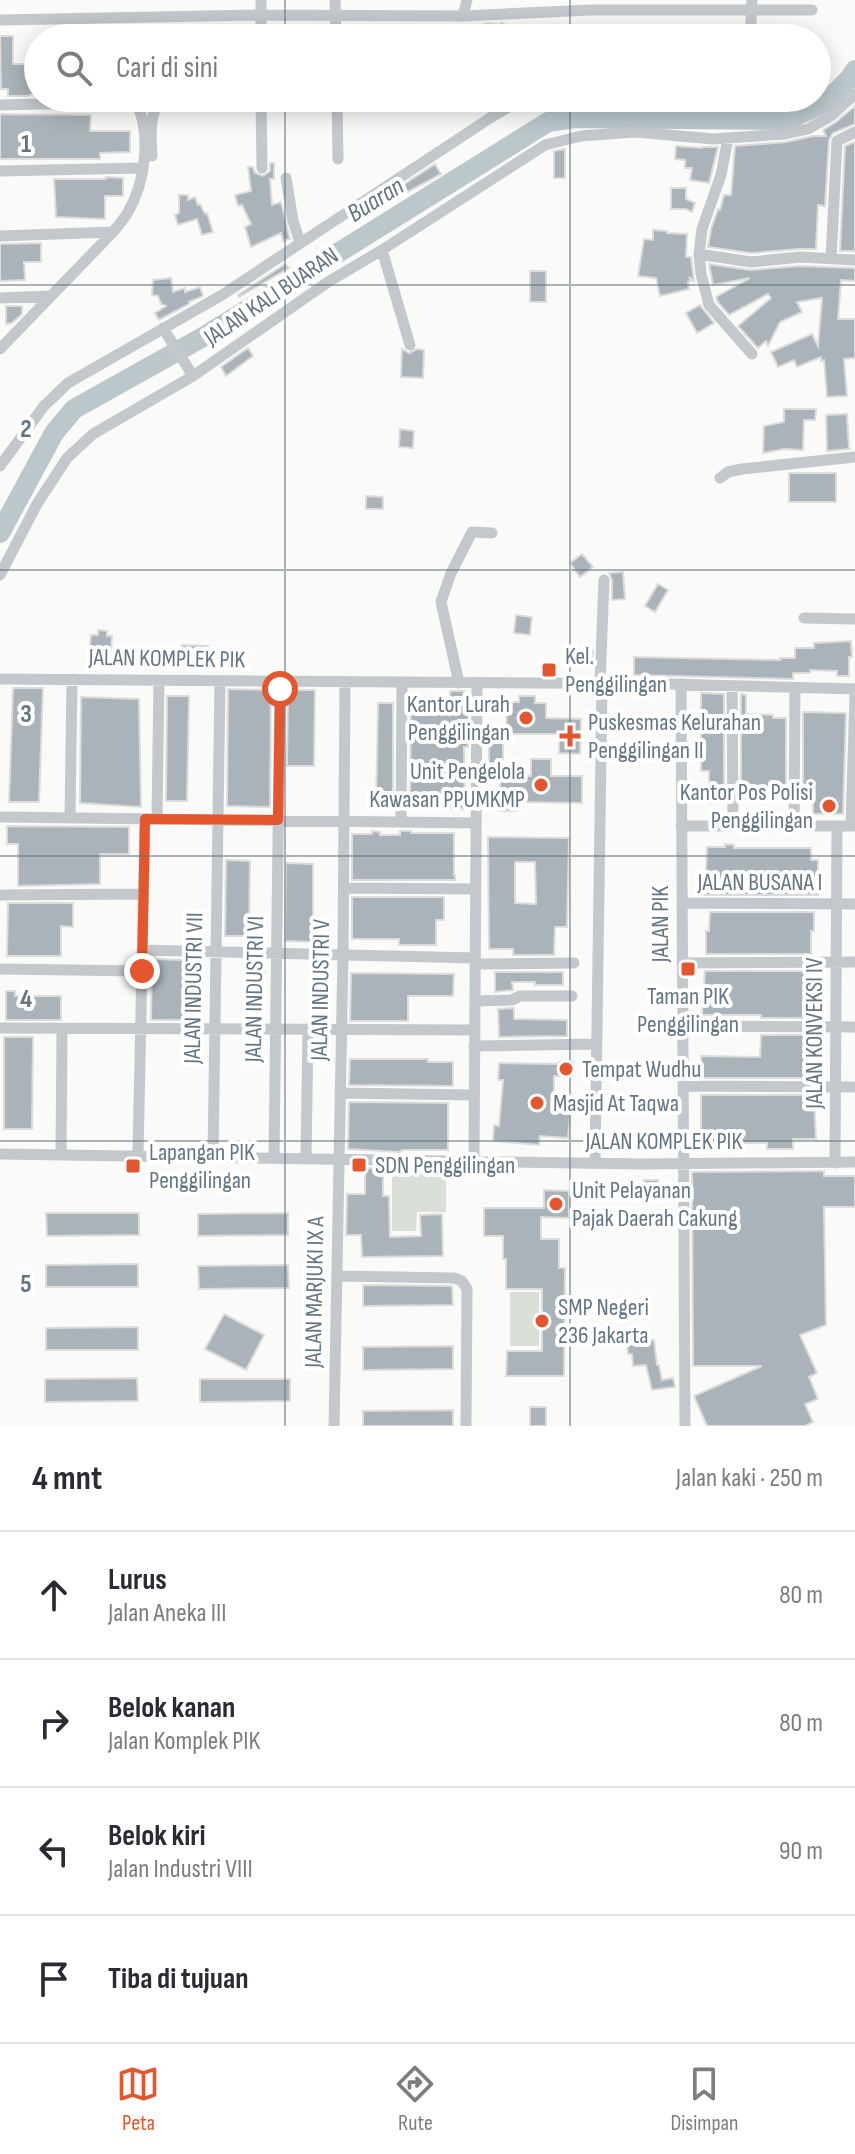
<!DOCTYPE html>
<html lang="id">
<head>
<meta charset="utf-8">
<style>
	body { margin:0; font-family:"Sofia Sans Condensed",sans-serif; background:#f7f7f7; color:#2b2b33 }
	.stop { position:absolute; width:24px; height:24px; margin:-18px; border:6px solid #e4572e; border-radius:50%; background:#fff }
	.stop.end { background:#e4572e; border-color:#fff; box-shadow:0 2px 8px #0008 }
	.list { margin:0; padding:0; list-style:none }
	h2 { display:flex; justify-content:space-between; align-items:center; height:104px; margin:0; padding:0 32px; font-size:34px }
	h2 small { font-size:26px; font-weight:400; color:#7c7c81 }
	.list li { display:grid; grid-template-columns:52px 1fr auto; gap:24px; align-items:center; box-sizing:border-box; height:128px; padding:0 32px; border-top:2px solid #e1e1e2 }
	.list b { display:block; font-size:30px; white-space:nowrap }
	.list p { margin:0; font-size:26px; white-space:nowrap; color:#7c7c81 }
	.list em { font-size:26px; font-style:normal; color:#7c7c81 }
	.icon { flex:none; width:44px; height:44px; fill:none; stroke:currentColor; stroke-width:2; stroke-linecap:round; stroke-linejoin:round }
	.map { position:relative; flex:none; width:855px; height:1426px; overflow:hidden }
	.search { position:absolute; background:#fff; box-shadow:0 4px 20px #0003; left:24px; right:24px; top:24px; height:88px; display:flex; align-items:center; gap:20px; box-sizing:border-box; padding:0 28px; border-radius:44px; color:#7c7c81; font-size:30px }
	.sheet { height:616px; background:#fff }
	nav { display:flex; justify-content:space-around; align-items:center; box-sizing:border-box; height:112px; border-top:2px solid #e1e1e2; background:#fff; font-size:22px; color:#7c7c81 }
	nav a { display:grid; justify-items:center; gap:4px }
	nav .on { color:#e4572e }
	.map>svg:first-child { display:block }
	.green { fill:#dadfd7 }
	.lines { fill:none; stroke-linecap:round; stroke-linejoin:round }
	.river { stroke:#bbc7cb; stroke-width:20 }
	.building { fill:#aab3b9; stroke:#dcdcda; stroke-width:2; fill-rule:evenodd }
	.minor { stroke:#c3c8cc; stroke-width:11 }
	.route { stroke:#e4572e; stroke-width:10 }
	.grid { fill:none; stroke:#657683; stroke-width:2; stroke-opacity:0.55 }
	.poi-dot { fill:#e4572e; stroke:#fff; stroke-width:3 }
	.labels { text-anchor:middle; stroke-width:8; stroke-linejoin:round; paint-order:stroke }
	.street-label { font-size:24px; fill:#657683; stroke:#fff }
	.poi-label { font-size:24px; fill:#657683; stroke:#fff; text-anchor:start }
	.water-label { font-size:26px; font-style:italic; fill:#60757c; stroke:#fff }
	.grid-label { font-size:26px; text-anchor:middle; font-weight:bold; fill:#657683; stroke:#fff; stroke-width:8; stroke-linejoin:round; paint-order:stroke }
</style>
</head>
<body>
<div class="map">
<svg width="855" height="1426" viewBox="0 0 855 1426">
	<rect width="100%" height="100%" fill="#fafaf8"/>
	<!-- green -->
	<path class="green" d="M392,1170h54v42h-29l-1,19h-24z
		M510,1292h29v54h-29z"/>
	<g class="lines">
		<!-- river -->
		<path class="river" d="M0,533l54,-100 20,-24 129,-72 345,-215 26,-4 214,2 38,-18 24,-24 5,-8"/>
	</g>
	<!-- building -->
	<path class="building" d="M488,23l12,2 1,-2 15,5 -1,3 17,7h-53l5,-14z
		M552,26h10l-1,2h24v10h-34z
		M0,36h13v28h24v28l-9,4h-20v-7h-7z
		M855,106v18l-22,9 -4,7 -4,66 -7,-1 -2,44h-17l-48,4 -43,-6 3,-18 7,-20 2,1 4,-15h7l4,-49 51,-4 27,-6h13l-3,-6 13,-8z
		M0,114l91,1 -1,16h40v21l-30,1v6h-100z
		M855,142v109h-15l5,-105z
		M676,146l26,2v-1h16l-9,36 -19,-3 2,-12h-7v-8l-10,-1z
		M565,149v29h-11v-27z
		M270,163h4v16h-4l2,26 9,-3 9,37 -7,2 -2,-8 -30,14 -6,-20 6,-3 -9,-19 -4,1 -3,-11 16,-4 -3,-24h5l2,6 8,3 7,-5z
		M435,164l6,10 -37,20 -4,-7z
		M106,177l17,1v18h-18v23l-49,-2 -2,-38h52z
		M671,188h15v11l9,4 -3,9 -6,-3h-15z
		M179,195h9v5l7,-3 3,8 2,-1 5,10 2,-1 6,19 -11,3 -5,-16 -19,6 -3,-10 4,-2z
		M653,230l14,1v2l20,1 -1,23h5l3,24 -5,-4 2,4 -3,1 1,7 -29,7 -4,-18 -18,-2 6,-37 9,1z
		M41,243v19h-17l1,18 -25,1v-37z
		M285,264l4,4 -50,29 -1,-2z
		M709,264l41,6 50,-4 55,2v13l-14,-1 -3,39h17v39l-11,1 3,37 -20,1 -3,-37 -3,1v-4l-24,10 -3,-7 -16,7 -7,-15 41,-18 6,12 4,-48 -25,4 5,10 -22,10 -12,24 -2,-5 -8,7 -20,-22 33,-28 -3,-4 -39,21 -12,-14 -1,-4 34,-19 -37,7z
		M530,271h16v31h-16z
		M171,278l2,14 12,-4v4l15,-5 3,9 -14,6v2l-30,16 -4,-7 11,-7 -5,-2 -3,-8 -6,-1 1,-15z
		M700,305l14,18 -17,10 -11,-20z
		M6,306h16v8l-10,9 -6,1z
		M248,348l5,8 -27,20 -5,-9z
		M402,349l7,4 8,-4 7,1 -1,28 -22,-1z
		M784,409h32l-1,11h-11l-1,30 -19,-1 -21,4 1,-27 20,-4z
		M847,414l2,35 -22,2 -1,-36z
		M400,429l14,2 -1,17 -14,-1z
		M789,473h47v29h-47z
		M366,496l17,1v12h-17z
		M582,554l11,13 -13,10 -10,-14z
		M623,572l2,27 -13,1v-20l-3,-7z
		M658,584l10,6 -13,22 -10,-6z
		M516,615l16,2 -2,18 -16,-2z
		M98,630l9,1v5h5l-1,14 -4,-1v16h-19l3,-30h7z
		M851,641l1,16h-3v19h-12v-5l-27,-1v3h-17v6l-159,-4v-18l146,3v-2h15v-10h19v-5z
		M182,645l26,1 -1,21 -26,-2z
		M576,651h17l-1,15h-16z
		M13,688h30l-4,114h-30z
		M228,689l43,1 -1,117 -43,-1z
		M288,690h27l-1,76h-27z
		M450,691h14l-1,8h5v48h-4l1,62 -55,-3 1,-109h39z
		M701,693l23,1v109h-15v-32h-8z
		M741,694l5,1v19l27,1v3h13v81h-45z
		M167,696h22l-2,105h-21z
		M519,696h16v7h11v15l35,1 -1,35 -21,-1v-19h-53l1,-32h12z
		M81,697l58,2 2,108 -61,-4z
		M378,703h15v105l-17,-1z
		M803,712l43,1 -3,101h-30v-14h-10z
		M489,738h14v25h-14z
		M531,759h20v17h31v27l-65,-1v9h-17v-35h31z
		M7,826l122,1v27h-29v30l-82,2v-42h-11z
		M372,831l8,1v3h20v-4h11v2h43v42h1v5h-103v-46h20z
		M488,837l81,1 -2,89h-12l-1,28h-41v-6h-24zM515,862h20l1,42 -21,-1z
		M725,844l9,1v3h77v12h7v35h-113l2,-48h18z
		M226,860l24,1 -1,75h-24z
		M286,863l27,1v78l-28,-1z
		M352,897h92v23h-8v25h-37v-6h-47z
		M8,903h65v24l-12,-1v30h-54z
		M710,912h104v19h-3v23h-105v-23h3z
		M152,959l35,1v60h-36z
		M250,964h15v14h-15z
		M705,971h106l1,23h-2l-1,24h-48v-3h-59z
		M495,972h68v13h-28v-3h-23l1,8 -18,2z
		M351,973l103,1 -1,22h-45v25h-58z
		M6,991h9v5h46v24h-55z
		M514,1008v11l53,1v16l-68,1 -1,-28z
		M761,1035h49v43h-109v-22l59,1z
		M4,1037h29l-1,92h-28z
		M350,1059h78v3h25v24l-104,-1z
		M559,1062h14l-1,14h-18v18l18,2 -4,42 -28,-2 -1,9 -46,-4 1,-16 5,1 4,-46h-5l1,-17 60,1z
		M701,1095h113l2,44h-23v10h-26v-6h-66z
		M349,1102l99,1v47h-46l-2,2 -52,-3z
		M365,1168l23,1 -5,6v21h6l1,41 31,-1 -1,-21 22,-1 1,42 -81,1 -1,-22h-15l1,-41h18z
		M824,1171v5h31v31h-31l2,118 -26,10 17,38 -8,4 9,22 -13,5 8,18 -8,4h-98l-13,-30 68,-30h-69l-1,-194z
		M644,1180h14v20l-14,-1z
		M544,1190l25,1v27l-28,-1v22h18v29h6l-1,108h-58l1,-25h35v-62h-36v-30h-3v-23h-19v-28h60z
		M46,1213h93v22l-92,1z
		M288,1213v22l-90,1v-22z
		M625,1218h37v11l-37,-1z
		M138,1264v23h-92v-22z
		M288,1265l1,23 -90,1 -1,-23z
		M363,1285l89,1 1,19 -90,1z
		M224,1314l40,21 -18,35 -41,-21z
		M138,1327v23h-92v-22z
		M654,1340l3,25h2l3,15 11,-2 2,9 -23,3 -6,-25 -13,1 -1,-12h-4l-1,-12z
		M453,1346v23l-90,1v-23z
		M137,1378l1,23 -93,1v-23z
		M200,1379h90v22l-90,1z
		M530,1407h16v19h-16z
		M453,1410v16h-90v-15z"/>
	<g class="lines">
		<!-- minor -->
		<path class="minor" d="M261,0v38
			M335,0l1,38
			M463,16l4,-16
			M0,20l261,-5 202,1 127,-6h222
			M750,38l2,-38
			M261,98l1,70
			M337,98l1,61
			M0,105l129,-3 9,4c13,31 7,77 -10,106 -4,7 -10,14 -15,20l-113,117
			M728,138l-7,37 -19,54 -3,25 2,20 8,31 43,49
			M152,156c-1,-18 -3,-39 7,-55h102
			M0,171l142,-3
			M286,178l7,43 7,21
			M0,236l113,-4
			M382,250l28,95
			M699,254l52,8 49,-5 55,3
			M831,259l6,-118 18,-9
			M0,298l51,-2
			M163,328l30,48
			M0,466l44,-60 24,-23 154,-88 268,-177 34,-20
			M720,478l8,-6 14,-3 113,-12
			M0,575l37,-71 30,-46 26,-24 100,-58 135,-94 54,-32 163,-105 36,-9 54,-4 78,7 72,-5 23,-5 23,-13 24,-22
			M804,618l51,1
			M0,679l667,5 188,5
			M459,683l-18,-81 10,-29 21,-41 20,1
			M600,684l4,-104
			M681,684l4,742
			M732,686l1,140
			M0,817l476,6
			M70,818l2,-139
			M157,819l2,-139
			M401,822l1,-139
			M681,826h174
			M794,826l1,-138
			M851,826l4,-132
			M344,888l131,1
			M0,895l143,-1
			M682,903l173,1
			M142,950l333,8
			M682,963l173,-1
			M475,964l99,-1
			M0,969l142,2
			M475,1001l37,-1 8,-4h52
			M683,1026l172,1
			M0,1028l475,2
			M474,1046l123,-2
			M683,1086l172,1
			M340,1093l134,2
			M0,1154l643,10 212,-2
			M61,1155l1,-126
			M138,1156l7,-337
			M213,1157l7,-476
			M274,1158l6,-477
			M306,1159l2,-130
			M474,1161l3,-478
			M595,1163l7,-479
			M835,1163l2,-337
			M337,1276l117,2 8,3 5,8 -1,137
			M334,1426l9,-471 2,-273"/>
	</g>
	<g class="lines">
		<!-- route -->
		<path class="route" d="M142,971l3,-152 133,1 2,-131"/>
	</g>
	<!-- grid -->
	<path class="grid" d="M285,0v38M570,0v38M285,98v1328M570,98v1328M0,285h855M0,570h855M0,856h855M0,1141h855"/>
	<!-- markers -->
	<g class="poi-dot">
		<rect x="541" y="662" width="16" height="16" rx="4"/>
		<circle cx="526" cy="718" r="8"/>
		<path d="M566 724h8v8h8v8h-8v8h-8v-8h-8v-8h8z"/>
		<circle cx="541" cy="785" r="8"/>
		<circle cx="829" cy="806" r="8"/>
		<rect x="680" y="961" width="16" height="16" rx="4"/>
		<circle cx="566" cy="1069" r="8"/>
		<circle cx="537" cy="1103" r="8"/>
		<rect x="351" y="1157" width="16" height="16" rx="4"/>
		<rect x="125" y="1158" width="16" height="16" rx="4"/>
		<circle cx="556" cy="1204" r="8"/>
		<circle cx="542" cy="1321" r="8"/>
	</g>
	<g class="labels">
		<!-- street labels -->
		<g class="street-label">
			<text transform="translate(271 296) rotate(-34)" y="8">JALAN KALI BUARAN</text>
			<text transform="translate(167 658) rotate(1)" y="8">JALAN KOMPLEK PIK</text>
			<text x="760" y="890">JALAN BUSANA I</text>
			<text transform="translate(660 924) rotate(-90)" y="8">JALAN PIK</text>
			<text transform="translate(193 988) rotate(-89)" y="8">JALAN INDUSTRI VII</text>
			<text transform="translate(254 989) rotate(-89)" y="8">JALAN INDUSTRI VI</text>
			<text transform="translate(320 990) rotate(-89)" y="8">JALAN INDUSTRI V</text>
			<text transform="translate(814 1033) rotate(-90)" y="8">JALAN KONVEKSI IV</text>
			<text x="664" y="1149">JALAN KOMPLEK PIK</text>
			<text transform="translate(314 1292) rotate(-89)" y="8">JALAN MARJUKI IX A</text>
		</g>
		<!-- poi labels -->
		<g class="poi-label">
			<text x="565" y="664">Kel.<tspan x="565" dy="28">Penggilingan</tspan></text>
			<text x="510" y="712" text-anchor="end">Kantor Lurah<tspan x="510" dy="28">Penggilingan</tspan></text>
			<text x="588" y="730">Puskesmas Kelurahan<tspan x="588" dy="28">Penggilingan II</tspan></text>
			<text x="525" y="779" text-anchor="end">Unit Pengelola<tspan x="525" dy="28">Kawasan PPUMKMP</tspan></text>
			<text x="813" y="800" text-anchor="end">Kantor Pos Polisi<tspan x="813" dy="28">Penggilingan</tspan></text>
			<text x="688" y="1004" text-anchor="middle">Taman PIK<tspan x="688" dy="28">Penggilingan</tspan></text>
			<text x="582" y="1077">Tempat Wudhu</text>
			<text x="553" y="1111">Masjid At Taqwa</text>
			<text x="149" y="1160">Lapangan PIK<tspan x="149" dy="28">Penggilingan</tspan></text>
			<text x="375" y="1173">SDN Penggilingan</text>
			<text x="572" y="1198">Unit Pelayanan<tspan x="572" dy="28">Pajak Daerah Cakung</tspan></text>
			<text x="558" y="1315">SMP Negeri<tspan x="558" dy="28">236 Jakarta</tspan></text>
		</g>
		<!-- water labels -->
		<g class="water-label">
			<text transform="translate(375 199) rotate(-32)" y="9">Buaran</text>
		</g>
	</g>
	<g class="grid-label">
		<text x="26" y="152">1</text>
		<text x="26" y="437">2</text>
		<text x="26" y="722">3</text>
		<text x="26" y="1007">4</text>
		<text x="26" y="1292">5</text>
	</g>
</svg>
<div class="stop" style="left:280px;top:689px"></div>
<div class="stop end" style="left:142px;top:971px"></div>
<div class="search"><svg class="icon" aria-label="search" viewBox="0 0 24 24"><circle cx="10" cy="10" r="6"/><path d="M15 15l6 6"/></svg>Cari di sini</div>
</div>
<section class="sheet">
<h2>4 mnt<small>Jalan kaki · 250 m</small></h2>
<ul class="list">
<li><svg class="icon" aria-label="ahead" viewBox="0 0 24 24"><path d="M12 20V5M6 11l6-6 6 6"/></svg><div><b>Lurus</b><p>Jalan Aneka III</p></div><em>80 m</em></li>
<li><svg class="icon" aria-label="right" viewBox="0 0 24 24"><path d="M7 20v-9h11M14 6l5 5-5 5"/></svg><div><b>Belok kanan</b><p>Jalan Komplek PIK</p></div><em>80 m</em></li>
<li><svg class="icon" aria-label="left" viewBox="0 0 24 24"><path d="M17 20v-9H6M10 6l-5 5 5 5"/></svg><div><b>Belok kiri</b><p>Jalan Industri VIII</p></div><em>90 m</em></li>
<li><svg class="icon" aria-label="arrive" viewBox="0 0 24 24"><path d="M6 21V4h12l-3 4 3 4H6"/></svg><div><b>Tiba di tujuan</b></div></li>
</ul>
</section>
<nav>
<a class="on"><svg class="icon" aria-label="map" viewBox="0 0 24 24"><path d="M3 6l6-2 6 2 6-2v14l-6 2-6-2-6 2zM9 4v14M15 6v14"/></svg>Peta</a>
<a><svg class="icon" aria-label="directions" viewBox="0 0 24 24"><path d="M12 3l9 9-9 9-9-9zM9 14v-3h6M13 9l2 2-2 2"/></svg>Rute</a>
<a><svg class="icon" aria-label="saved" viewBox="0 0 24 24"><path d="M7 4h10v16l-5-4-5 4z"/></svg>Disimpan</a>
</nav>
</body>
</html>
